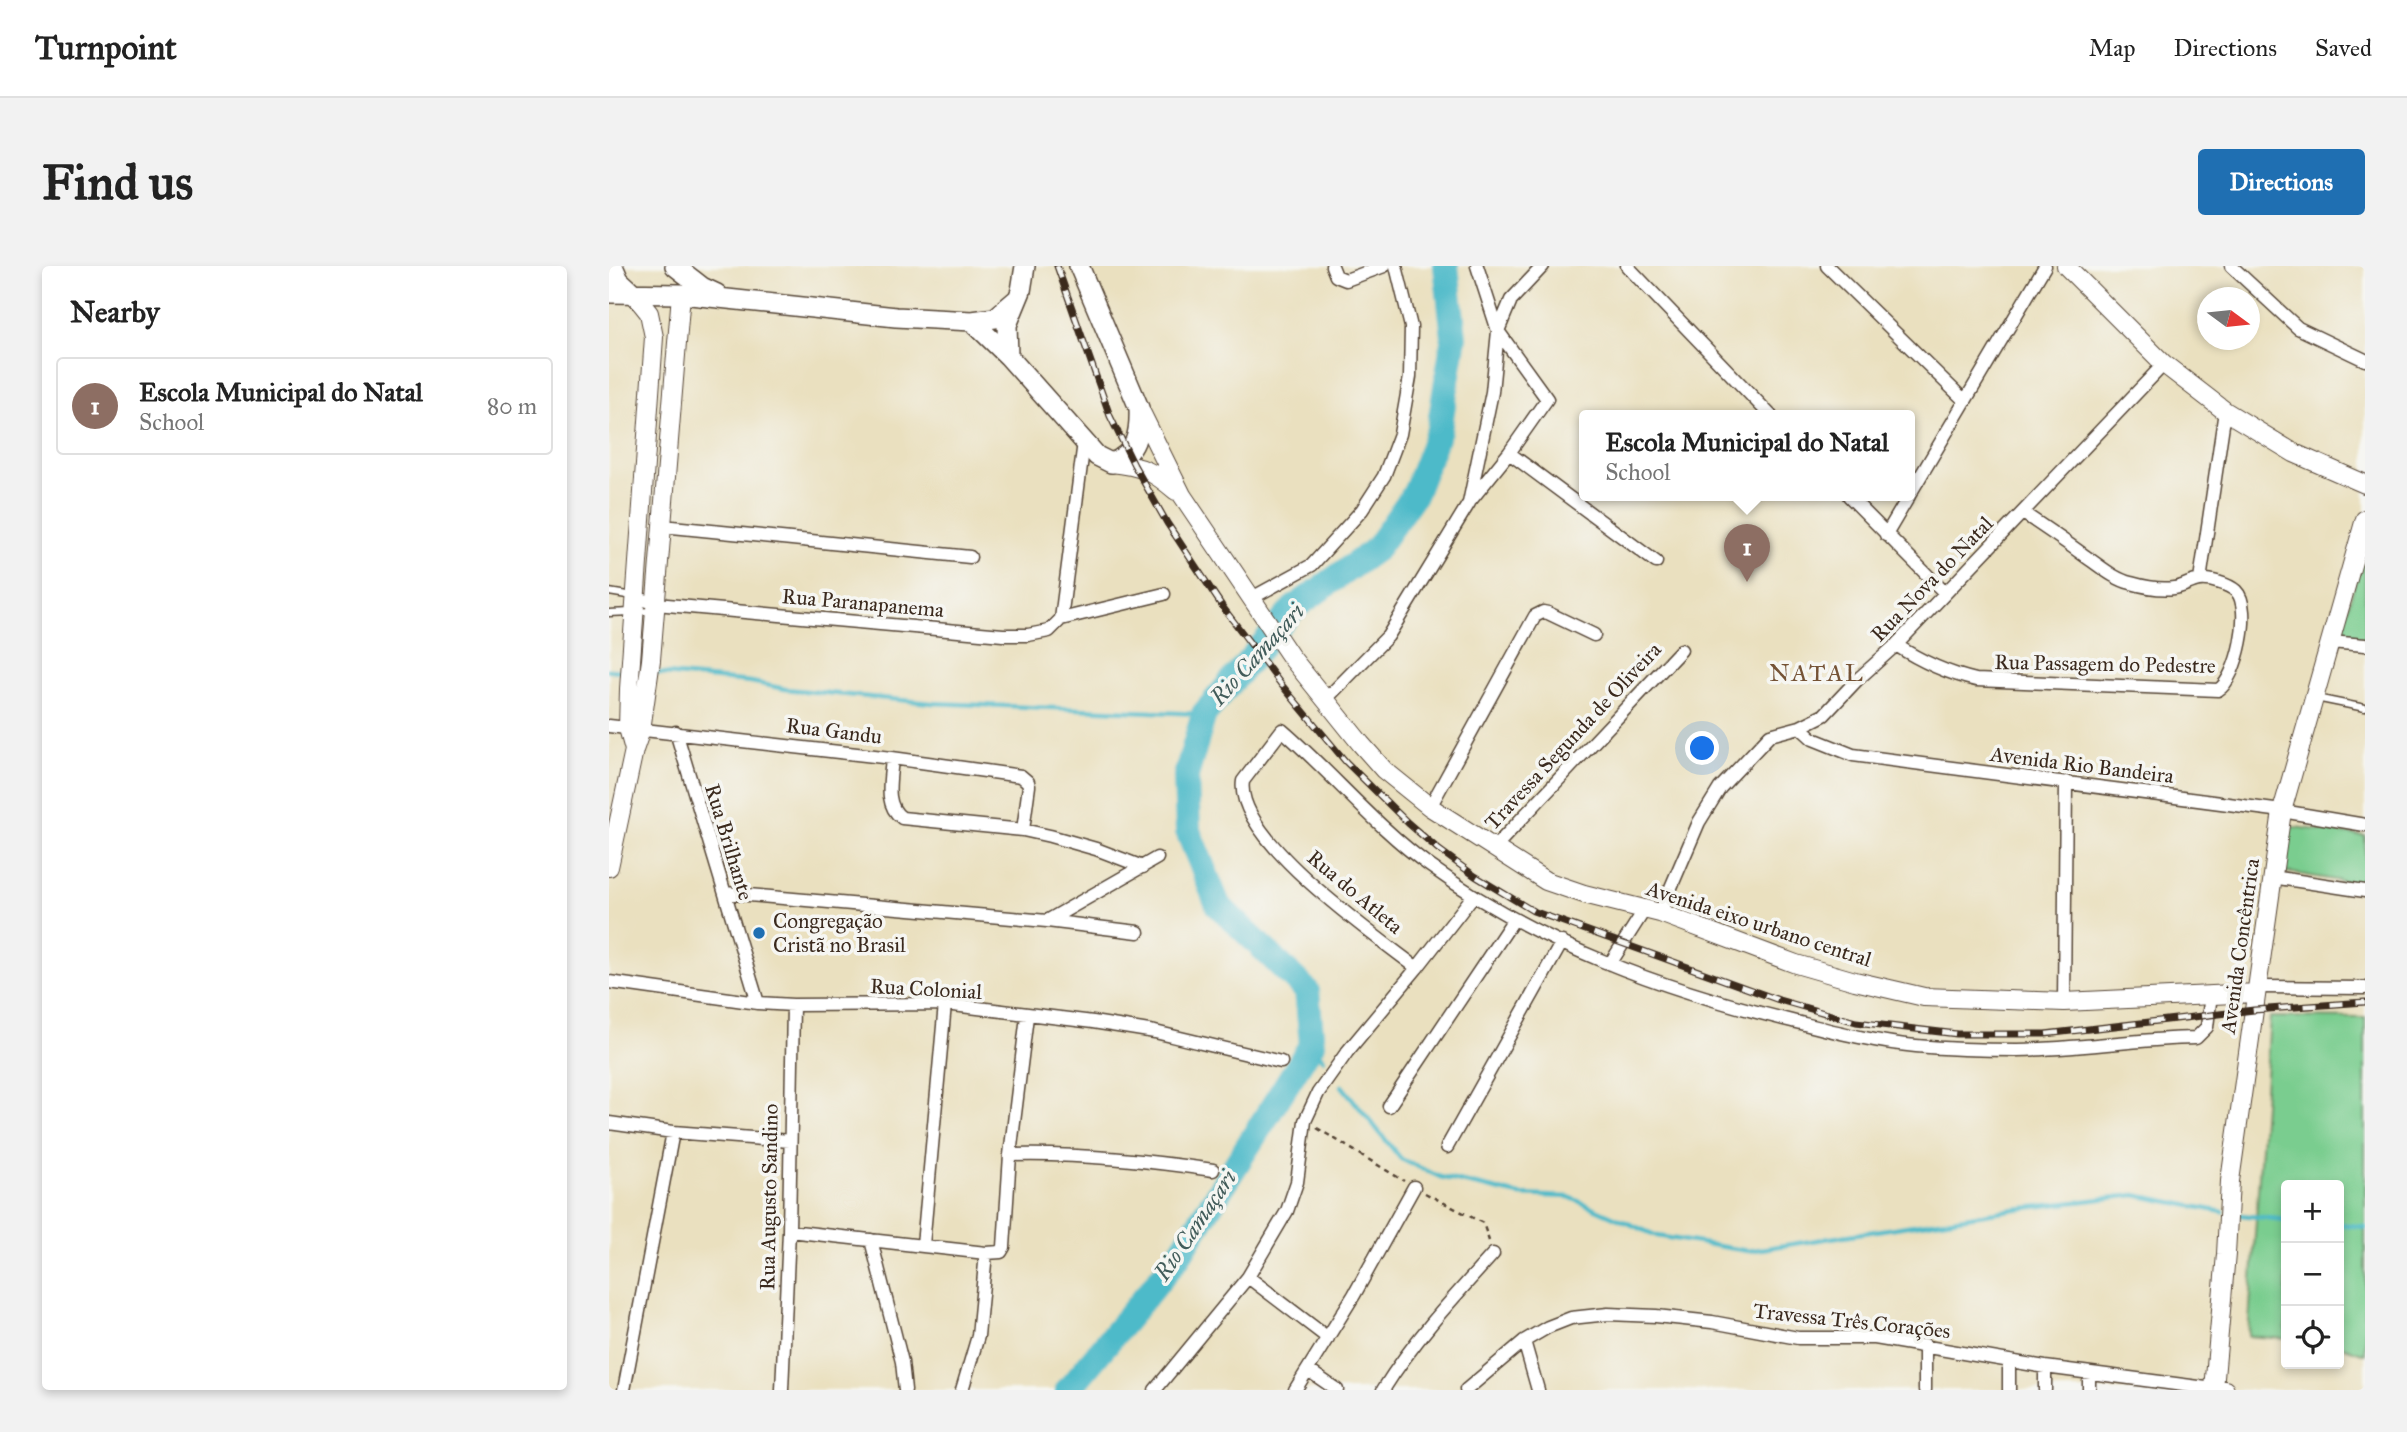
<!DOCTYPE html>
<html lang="en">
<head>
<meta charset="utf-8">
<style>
	body { margin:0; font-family:"IM FELL Great Primer",serif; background:#f2f2f2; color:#222 }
	.controls { position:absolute; right:21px; bottom:21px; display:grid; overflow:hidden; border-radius:7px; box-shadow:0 4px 10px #0003 }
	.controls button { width:63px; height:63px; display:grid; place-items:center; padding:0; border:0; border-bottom:2px solid #e0e0e0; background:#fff; color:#222; font:35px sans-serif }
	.compass { position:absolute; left:1588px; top:21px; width:63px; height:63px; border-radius:50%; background:#fff; box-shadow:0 4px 10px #0003; rotate:105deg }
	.you { position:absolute; left:1094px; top:483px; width:24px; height:24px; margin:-18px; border:5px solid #fff; border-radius:50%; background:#1a73e8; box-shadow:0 0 0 10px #1a73e833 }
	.badge { display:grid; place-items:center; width:46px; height:46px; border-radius:50%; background:#1f6fb2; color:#fff; font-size:23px; font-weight:700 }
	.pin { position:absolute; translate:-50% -58px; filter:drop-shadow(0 2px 4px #0008) }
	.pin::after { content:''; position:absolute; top:37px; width:24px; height:21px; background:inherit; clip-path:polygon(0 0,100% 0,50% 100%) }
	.popup { position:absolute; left:970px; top:144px; width:336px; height:91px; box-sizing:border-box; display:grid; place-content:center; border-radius:7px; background:#fff; filter:drop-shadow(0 2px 5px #0005); font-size:23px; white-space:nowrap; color:#767676 }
	.popup b { font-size:26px; color:#222 }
	.popup::after { content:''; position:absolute; left:50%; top:100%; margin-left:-14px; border:14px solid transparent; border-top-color:#fff }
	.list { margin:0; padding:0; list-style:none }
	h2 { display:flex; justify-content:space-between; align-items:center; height:91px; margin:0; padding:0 28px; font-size:30px }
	h2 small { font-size:23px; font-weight:400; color:#767676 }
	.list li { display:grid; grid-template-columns:46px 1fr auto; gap:21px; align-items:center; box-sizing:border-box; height:98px; margin:0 14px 14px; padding:0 14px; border:2px solid #e0e0e0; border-radius:7px }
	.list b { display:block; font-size:26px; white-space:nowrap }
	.list p { margin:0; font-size:23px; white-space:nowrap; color:#767676 }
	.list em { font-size:23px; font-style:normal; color:#767676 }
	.icon { flex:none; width:38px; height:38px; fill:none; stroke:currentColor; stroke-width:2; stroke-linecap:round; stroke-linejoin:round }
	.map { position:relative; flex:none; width:1756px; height:1124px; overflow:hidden; border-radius:7px }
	header { display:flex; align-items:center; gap:42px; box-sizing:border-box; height:98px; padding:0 35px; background:#fff; border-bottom:2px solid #e0e0e0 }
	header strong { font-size:33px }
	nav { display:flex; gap:38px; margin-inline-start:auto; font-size:24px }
	.intro { display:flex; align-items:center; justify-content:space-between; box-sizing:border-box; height:168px; padding:0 42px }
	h1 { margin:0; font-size:49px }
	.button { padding:18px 32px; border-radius:7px; background:#1f6fb2; color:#fff; font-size:24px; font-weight:700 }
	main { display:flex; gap:42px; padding:0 42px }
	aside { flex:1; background:#fff; border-radius:7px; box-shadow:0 4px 10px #0003 }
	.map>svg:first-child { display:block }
	.green { fill:#7acd8f; stroke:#5a7c56; stroke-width:2 }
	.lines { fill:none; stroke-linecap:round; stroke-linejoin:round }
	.stream { stroke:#4ebac9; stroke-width:4.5 }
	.river { stroke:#4ebac9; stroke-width:26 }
	.lane-casing { stroke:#554536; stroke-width:9 }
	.street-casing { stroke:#554536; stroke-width:15 }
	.secondary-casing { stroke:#554536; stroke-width:20 }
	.primary-casing { stroke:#554536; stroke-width:22 }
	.path { stroke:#554536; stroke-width:2.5; stroke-dasharray:5 5; stroke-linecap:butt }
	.lane { stroke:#fff; stroke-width:6 }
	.street { stroke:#fff; stroke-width:12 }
	.secondary { stroke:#fff; stroke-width:18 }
	.primary { stroke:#fff; stroke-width:19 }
	.rail-casing { stroke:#3b2a1e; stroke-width:7 }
	.rail { stroke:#f6f6f2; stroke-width:4.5; stroke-dasharray:13; stroke-linecap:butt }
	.poi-dot { fill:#1f6fb2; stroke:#f6f6f2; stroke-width:2.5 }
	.labels { text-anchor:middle; stroke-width:7; stroke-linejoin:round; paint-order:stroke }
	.street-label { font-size:21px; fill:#3b2a1e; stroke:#f6f6f2 }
	.poi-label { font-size:21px; fill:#3b2a1e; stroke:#f6f6f2; text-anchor:start }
	.water-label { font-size:23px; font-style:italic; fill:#425c5a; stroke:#f6f6f2 }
	.quarter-label { font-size:24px; letter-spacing:2px; fill:#755336; stroke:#f6f6f2 }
</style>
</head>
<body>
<header>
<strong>Turnpoint</strong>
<nav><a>Map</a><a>Directions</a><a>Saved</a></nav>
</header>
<div class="intro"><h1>Find us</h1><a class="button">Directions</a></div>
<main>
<aside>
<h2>Nearby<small></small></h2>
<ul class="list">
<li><span class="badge" style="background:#8d6e63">1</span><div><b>Escola Municipal do Natal</b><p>School</p></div><em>80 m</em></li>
</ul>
</aside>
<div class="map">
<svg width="1756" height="1124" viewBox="0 0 1756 1124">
	<rect width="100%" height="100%" fill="#f6f6f2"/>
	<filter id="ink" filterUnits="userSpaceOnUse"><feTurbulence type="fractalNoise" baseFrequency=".0143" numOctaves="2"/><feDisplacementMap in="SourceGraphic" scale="14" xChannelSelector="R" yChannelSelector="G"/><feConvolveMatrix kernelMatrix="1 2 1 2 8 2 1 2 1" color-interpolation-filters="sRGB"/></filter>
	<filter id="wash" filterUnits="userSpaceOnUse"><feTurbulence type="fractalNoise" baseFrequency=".00686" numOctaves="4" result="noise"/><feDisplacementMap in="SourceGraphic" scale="28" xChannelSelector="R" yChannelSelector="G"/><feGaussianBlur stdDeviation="1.57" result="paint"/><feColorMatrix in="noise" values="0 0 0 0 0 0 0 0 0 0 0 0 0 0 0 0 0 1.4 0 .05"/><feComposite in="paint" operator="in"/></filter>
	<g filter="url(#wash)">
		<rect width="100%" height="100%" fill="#eae0bf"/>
		<!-- green -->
		<path class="green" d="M1756,279v94l-25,-2z
			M1678,560l78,10v49l-85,-14z
			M1661,751l95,1v336l-26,-9v-160h-53v154l-38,-3z"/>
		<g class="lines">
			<!-- stream -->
			<path class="stream" d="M0,404l16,1
				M45,407l97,9 34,7 147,14 272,11
				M703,778l11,15
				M733,820l59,73 39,18 79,18 50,2 88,39 91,15 268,-42 119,-14 88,17
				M1623,948l54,6
				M1730,958l26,3"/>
			<!-- river -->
			<path class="river" d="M459,1124l110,-133 134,-213 -5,-53 -89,-86 -30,-74 -2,-55 18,-62 90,-106 82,-59 39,-56 24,-63 15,-93 -8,-71"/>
		</g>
	</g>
	<g filter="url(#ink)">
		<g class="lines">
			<!-- lane casing -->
			<g class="lane-casing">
				<path id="lane" d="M0,326l24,4
					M0,347l44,-2
					M1707,432l49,10"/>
			</g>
			<!-- street casing -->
			<g class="street-casing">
				<path id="street" d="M723,0l4,10 10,4 38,-14
					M1018,0l144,150
					M1218,0l138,135
					M1622,0l67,62 67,32
					M900,187l147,109
					M1301,228l135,-228
					M1240,230l96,97
					M862,234l38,-47 38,-54 -49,-68 -21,-65
					M53,260l308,31
					M1277,269l23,-39
					M1591,314l25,-169
					M26,331l21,7 347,31h25l21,-4 12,-12
					M641,333l62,-34 50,-55 22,-34 16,-42 10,-57 1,-50 -15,-61
					M452,353l23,-177
					M452,353l103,-25
					M1721,376l35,3
					M1287,379c26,17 50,28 80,35l242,10c19,-11 35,-83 18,-99 -8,-7 -26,-12 -36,-11 -9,1 -17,7 -26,8 -14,2 -29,-1 -43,-5 -17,-4 -31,-17 -46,-27 -20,-15 -41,-29 -62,-43
					M717,433l62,-63 81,-133 23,-111 6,-61 13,-31 32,-34
					M0,460l283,32 129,18 7,6 1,4 -6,44
					M1191,461l13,12 40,16 429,56 83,14
					M67,466l82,271
					M283,492c-1,19 -9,47 10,60l121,12 27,6 46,13 47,18
					M821,541l105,-191 8,-4 5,1 46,22
					M884,583l188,-199
					M1663,611l93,14
					M116,627l322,28 91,11
					M1051,647l39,-91 21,-34 50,-53 30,-8 24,-12 33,-35 39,-35 268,-281
					M438,655l110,-63
					M1001,698l35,-55
					M808,702c-41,-32 -183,-130 -174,-187l39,-51c50,43 94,97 148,136 107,78 234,124 362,155 41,10 82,21 124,25 33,3 68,4 101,4 60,-1 119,-11 179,-12l11,-11 4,-33
					M0,716l149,21 35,2 152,-1 148,18 62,10 126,30
					M1647,721l109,1
					M1455,736l2,-220
					M780,840l125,-187
					M0,857l64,9 117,9
					M838,881l115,-205
					M401,889c69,-2 135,5 203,15
					M180,965l197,22 15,-1 3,-5 6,-92 17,-139
					M262,974l31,122 3,28
					M314,979l22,-241
					M639,1011l80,61
					M915,1075l14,49
					M1316,1079v45
					M1400,1095v29
					M699,1104l29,20
					M1480,1107v17
					M15,1124l49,-258
					M173,1124l7,-159 4,-226
					M353,1124l16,-54 8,-83
					M546,1124l93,-113 39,-66 10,-29 8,-61 13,-28 29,-41 70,-84 56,-72
					M686,1124l59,-95 60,-108
					M774,1124c31,-50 70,-92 110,-136
					M857,1124l58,-49 24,-14 23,-9 37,-4 48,2 56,6 86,16h77l170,29 169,22
					M1436,1124v-23"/>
			</g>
			<!-- secondary casing -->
			<g class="secondary-casing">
				<path id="secondary" d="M1457,0l98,98 61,47 69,42 71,31
					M24,27l16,20 5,24 -25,352 -1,39 6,22
					M530,142l43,87 109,162 70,87 23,26 46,37 116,74 38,13 76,19 136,51 59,17 69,16 140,5 191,-9
					M502,197c31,3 42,8 65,28
					M0,601l25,-117 7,-20 10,-70 30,-366
					M1616,1124l-11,-1 12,-135 4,-73 52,-370 83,-292"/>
			</g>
			<!-- primary casing -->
			<g class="primary-casing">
				<path id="primary" d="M4,0l6,14 14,13
					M66,0l27,21 15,7
					M0,27l72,1 215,23 76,4 23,-3 21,-18
					M363,55l36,35 89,100 14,7c26,-9 29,-31 28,-55l-60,-142
					M399,90l-1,-31 14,-34 4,-25"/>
			</g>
			<!-- path -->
			<path class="path" d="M708,862l87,53
				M816,927l58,30 6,18"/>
			<!-- lane -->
			<use href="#lane" class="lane"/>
			<!-- street -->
			<use href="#street" class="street"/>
			<!-- secondary -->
			<use href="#secondary" class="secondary"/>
			<!-- primary -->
			<use href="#primary" class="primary"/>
			<!-- rail casing -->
			<g class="rail-casing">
				<path id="rail" d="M448,0l53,150 24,49 33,58 55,83 58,77 66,79 62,61 30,26 37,27 58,35 246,89 77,22 101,12h88l209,-24 111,-8"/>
			</g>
			<!-- rail -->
			<use href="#rail" class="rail"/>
		</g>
	</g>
	<!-- markers -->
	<circle class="poi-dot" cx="150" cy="667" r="7"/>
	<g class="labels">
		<!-- street labels -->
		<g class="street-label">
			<text transform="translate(1323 313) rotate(-46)" y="7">Rua Nova do Natal</text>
			<text transform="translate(254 337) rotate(5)" y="7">Rua Paranapanema</text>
			<text transform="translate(1496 398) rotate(1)" y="7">Rua Passagem do Pedestre</text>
			<text transform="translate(225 465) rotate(7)" y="7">Rua Gandu</text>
			<text transform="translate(964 470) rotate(-47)" y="7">Travessa Segunda de Oliveira</text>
			<text transform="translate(1473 499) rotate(7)" y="7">Avenida Rio Bandeira</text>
			<text transform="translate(120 576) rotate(73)" y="7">Rua Brilhante</text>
			<text transform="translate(746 626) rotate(40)" y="7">Rua do Atleta</text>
			<text transform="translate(1150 658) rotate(18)" y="7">Avenida eixo urbano central</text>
			<text transform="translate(1631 680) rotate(-82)" y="7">Avenida Concêntrica</text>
			<text transform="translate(317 723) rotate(3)" y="7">Rua Colonial</text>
			<text transform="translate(160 931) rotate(-89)" y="7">Rua Augusto Sandino</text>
			<text transform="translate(1243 1055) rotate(6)" y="7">Travessa Três Corações</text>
		</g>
		<!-- poi labels -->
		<g class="poi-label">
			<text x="164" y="662">Congregação<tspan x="164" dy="24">Cristã no Brasil</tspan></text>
		</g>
		<!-- water labels -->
		<g class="water-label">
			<text transform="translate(648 388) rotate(-48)" y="8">Rio Camaçari</text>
			<text transform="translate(586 959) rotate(-56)" y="8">Rio Camaçari</text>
		</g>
		<!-- quarter labels -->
		<g class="quarter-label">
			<text x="1208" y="415">NATAL</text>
		</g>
	</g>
</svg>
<div class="controls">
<button>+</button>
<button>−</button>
<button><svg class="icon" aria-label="locate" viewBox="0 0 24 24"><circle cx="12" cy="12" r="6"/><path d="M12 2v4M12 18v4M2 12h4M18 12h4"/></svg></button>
</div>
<svg class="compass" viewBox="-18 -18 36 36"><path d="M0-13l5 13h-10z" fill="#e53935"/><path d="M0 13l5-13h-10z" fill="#767676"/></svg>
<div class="you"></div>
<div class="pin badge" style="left:1138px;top:316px;background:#8d6e63">1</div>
<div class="popup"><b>Escola Municipal do Natal</b>School</div>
</div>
</main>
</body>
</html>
